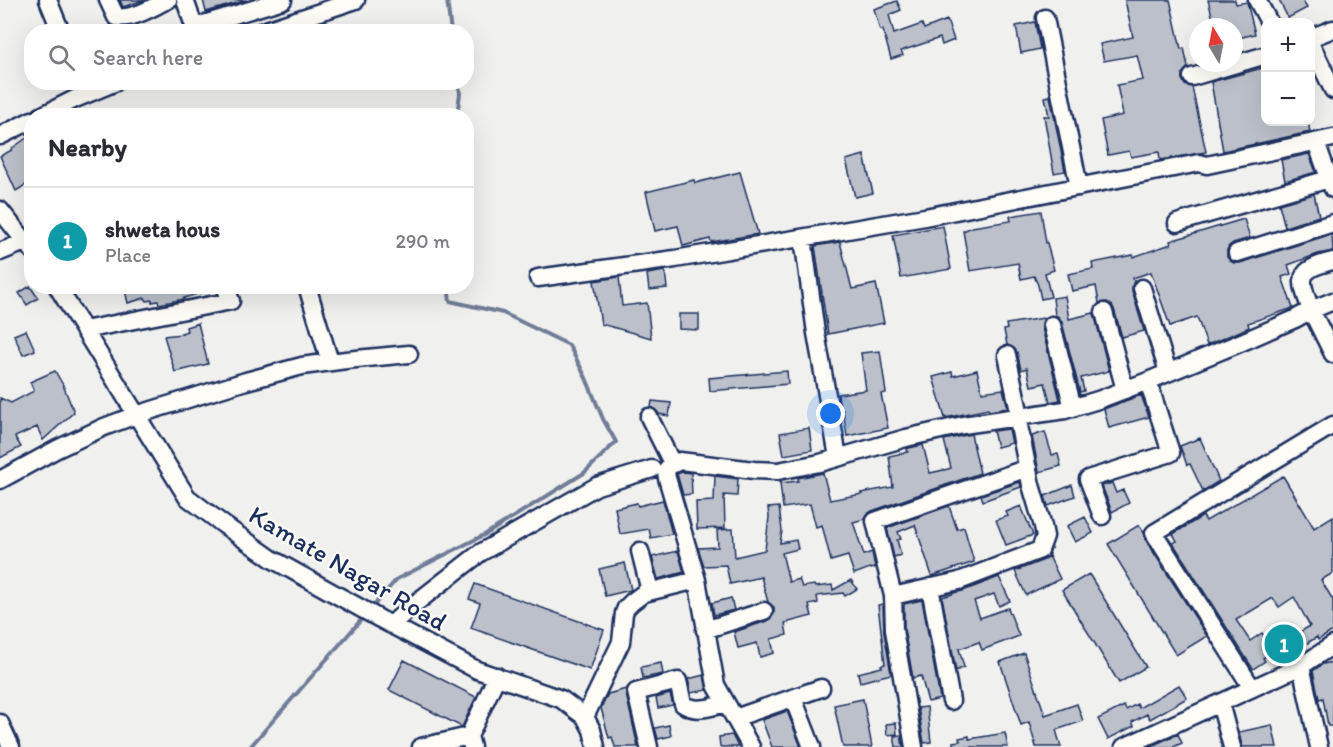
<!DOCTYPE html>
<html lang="en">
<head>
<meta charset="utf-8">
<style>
	body { margin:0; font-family:Itim,sans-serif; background:#f7f7f7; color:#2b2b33 }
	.controls { position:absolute; right:18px; top:18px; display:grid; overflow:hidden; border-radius:12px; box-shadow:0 6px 24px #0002 }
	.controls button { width:54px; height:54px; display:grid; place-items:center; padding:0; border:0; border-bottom:2px solid #e1e1e2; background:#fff; color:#2b2b33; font:30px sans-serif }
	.compass { position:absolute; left:1189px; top:18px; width:54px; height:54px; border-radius:50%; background:#fff; box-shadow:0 6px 24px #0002; rotate:350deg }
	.you { position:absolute; left:831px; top:414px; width:21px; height:21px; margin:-15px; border:4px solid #fff; border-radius:50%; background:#1a73e8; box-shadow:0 0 0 9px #1a73e833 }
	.badge { display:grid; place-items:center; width:39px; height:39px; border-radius:50%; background:#0b8043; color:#fff; font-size:20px; font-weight:700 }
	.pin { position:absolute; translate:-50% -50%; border:3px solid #fff; box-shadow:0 2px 6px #0006 }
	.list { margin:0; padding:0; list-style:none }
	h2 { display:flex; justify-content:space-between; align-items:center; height:78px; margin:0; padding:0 24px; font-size:26px }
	h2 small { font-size:20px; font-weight:400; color:#7c7c81 }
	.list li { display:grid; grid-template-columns:39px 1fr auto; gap:18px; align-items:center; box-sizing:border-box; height:108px; padding:0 24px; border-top:2px solid #e1e1e2 }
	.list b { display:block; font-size:22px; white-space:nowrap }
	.list p { margin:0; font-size:20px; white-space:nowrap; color:#7c7c81 }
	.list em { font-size:20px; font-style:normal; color:#7c7c81 }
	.icon { flex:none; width:33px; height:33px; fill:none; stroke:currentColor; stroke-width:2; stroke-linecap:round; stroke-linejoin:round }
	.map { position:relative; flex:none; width:1333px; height:747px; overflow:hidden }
	.search { position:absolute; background:#fff; box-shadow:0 6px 24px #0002; left:24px; top:24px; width:450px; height:66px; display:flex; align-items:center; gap:15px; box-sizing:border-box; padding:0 21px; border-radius:24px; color:#7c7c81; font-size:22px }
	.panel { position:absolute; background:#fff; box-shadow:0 6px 24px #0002; left:24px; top:108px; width:450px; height:186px; border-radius:24px }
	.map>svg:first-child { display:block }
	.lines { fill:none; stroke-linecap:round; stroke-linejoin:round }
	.stream { stroke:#6f7b97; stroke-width:4 }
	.building { fill:#bbc0ca; stroke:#1b2f5e; stroke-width:1.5 }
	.minor-casing { stroke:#1b2f5e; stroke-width:21 }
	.minor { stroke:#fdfcf7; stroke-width:16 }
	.labels { text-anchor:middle; stroke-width:4.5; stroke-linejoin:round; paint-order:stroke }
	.street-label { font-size:26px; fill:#1b2f5e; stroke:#fdfcf7 }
</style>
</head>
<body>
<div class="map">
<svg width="1333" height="747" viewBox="0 0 1333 747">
	<rect width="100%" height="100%" fill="#f0f0ee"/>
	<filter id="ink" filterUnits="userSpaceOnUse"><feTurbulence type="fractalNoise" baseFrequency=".0167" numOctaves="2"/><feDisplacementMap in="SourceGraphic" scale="12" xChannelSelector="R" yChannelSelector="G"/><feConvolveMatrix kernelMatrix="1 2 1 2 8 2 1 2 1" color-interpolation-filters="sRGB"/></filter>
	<g filter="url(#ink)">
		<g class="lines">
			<!-- stream -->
			<path class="stream" d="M447,0l4,32
				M457,116l3,-23 -2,-11
				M374,605l23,-26 89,-45 98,-61 32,-31 -13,-23 -17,-41 -17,-33 -66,-32 -53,-12 -2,-15
				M250,747l111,-127"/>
		</g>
		<!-- building -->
		<path class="building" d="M120,0h24l-21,7z
			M203,0h44l-41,12z
			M1125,0h45l11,49 3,-1 4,19 -6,7v5l3,6 7,2 14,65 -46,8 -1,-8 -28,5 -2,-6 -21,4 -7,-35 22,-5 -6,-30 26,-5 -6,-25 -33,6 -4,-17 33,-7z
			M1208,0h27l1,4 11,-2 8,32 -21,5v-12h-19z
			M1279,0h23l5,8 -19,10z
			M897,1l4,9 -12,5 5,19 28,-10 2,5 23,-9 7,20 -12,5 -2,-7 -39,13 2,4 -12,4 -8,-29h-3l-6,-21z
			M1035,22l5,27 -19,4 -5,-27z
			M1266,67v55h42l2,10 -87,19 -12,-69z
			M1050,96l15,75 -11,2 -10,-57h5l-4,-19z
			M28,137l4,8v36l-16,10 -16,-35 12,-6 -1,-1z
			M1309,154l7,18 -31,9 -4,-21z
			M864,155l9,38 -18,4 -9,-37z
			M740,172l18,62 -47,8 -1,-3 -27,7 -5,-20 -23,5 -9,-39 48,-12 1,3z
			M1314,194l5,22 -34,11 -6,-23z
			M1041,211l5,32h1l7,27 -9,3 6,24 -10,2 -3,-14 -4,-9 -13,3 -3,-16 -48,8 -7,-40 9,-4 39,-6 -1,-5z
			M1244,219l6,19 -17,5 -4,3 -2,4v7l3,4 4,2h6l92,-29 1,17 -15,3 -30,11 3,9 -9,3 11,31 -45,15 1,4 -11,5 -31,13 -10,-28 -27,9 -19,-54 -18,6 1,3 -2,5v5l12,40 -22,6 -8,-28 -2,-4 -5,-3 -8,1 -3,-17 -24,5 -4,-17 25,-5 -1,-6 41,-8v2l38,-13 -1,-3z
			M943,226l8,43 -50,9 -8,-43z
			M840,242l12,47 24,-5 8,39 -56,11 -13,-88z
			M665,271l2,17 -18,2 -2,-16z
			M619,277l3,29 25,-3 4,35 -50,-14 -7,-43z
			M30,286l8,12 -11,7 -8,-12z
			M124,286h89l1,3 -30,9v1l-25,5 -1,-3 -6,1v-2l-5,1 -2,-3 -17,5z
			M1065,296l4,23 25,-6 15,58 -28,7 3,13 -4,1 -18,-70 -3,-5 -4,-2 -2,-17z
			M679,314h20v16l-20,-1z
			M1044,318l-2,5v5l18,72 -10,2 -5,-19 -14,3 -4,-18 -6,2 -4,-18 -3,-4 -7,-3 -3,-15 3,-1 -1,-5z
			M198,323l10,41 -33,8 -11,-36 18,-2 -1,-1 6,-2 -1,-4z
			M26,330l9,20 -12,5 -9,-20z
			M880,351l6,42 -5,1 7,34 -41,8 -4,-26h-3l-2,-16 28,-4 -5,-37z
			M977,370l5,22 21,-3 5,19 -19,3 -1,-2 -43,9 -12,-41 19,-5 1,4z
			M55,371l8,14 11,27 -31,28 -6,-13 -22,10 6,10 -21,11v-60l11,5 23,-12 -4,-9z
			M787,371l1,13 -78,7 -1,-13z
			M1141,395l8,22 -40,11 -5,-19z
			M652,401l19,2 -2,13 -10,-2 -4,-5 -4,-2z
			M809,428l3,22 -28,5 -4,-22z
			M1009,429l3,14 -15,4 -4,-16z
			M1045,432l7,23 6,-1 3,12 -22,6 -7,-36z
			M971,434l9,39 -108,38 -5,3 -2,5 -12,3 11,33 8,-3 3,16 -4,1 -1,-1 -16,6 -6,-18 -17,5 -9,-36 -6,2 -6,-23 -27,4 -3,-25 18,-2v-3l25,-5 7,27 32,-6 -1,-1 32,-6 -4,-31 19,-4 -1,-3 2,-1 14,-3 7,28 18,-4 3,-1 -7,-28z
			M1200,438l19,43 -16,10 -13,-27 -3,1 -7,-19z
			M682,472l9,1 1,21 -9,1 -6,-21z
			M715,476l23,3 -1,17 -13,-1 1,33 -28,1 -1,-27 18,-1z
			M1283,476l31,52 19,-12v57l-12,7 12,20v31l-15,9 -1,-3 -21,13 -3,-5 -8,5 -6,-10 14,-8 2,3 15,-9 -16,-29 -15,10 -6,-9 -37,22 14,21 12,-8 12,18 -11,7 2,3 -12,8 -80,-126 4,-2 -4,-7 30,-18 3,5z
			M1020,482l1,5 -38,14 -2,-6z
			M1112,483l4,10 7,-3 6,13 -17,9 -10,-26z
			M1072,485l3,11 -27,10 -3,-10z
			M663,500l9,34 -21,4 -2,-9 -29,5 -5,-26 22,-5 1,3z
			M949,506l8,23 7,-2 10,35 -42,14 -17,-51 -17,7 3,7 -4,1 4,15 -7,2 -7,-29z
			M1021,506l12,29 -27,10 -10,-25 12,-4 -2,-4z
			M779,507l3,24 -2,12 16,-3 2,9 -16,4 7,29 10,-3 3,8 12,-2 1,2 17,-2 1,5 18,-10 6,9 -12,7 -2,-3 -26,3 1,7 -9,2 3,11 -27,7 2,12 -16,4 3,14 -14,4 -3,-14 -19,5 -4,-16 33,-11 4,-3 3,-4v-7l-6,-5 -7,-25 -31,7 -4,-19 -22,1 -6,-18 20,-1 -1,-17 16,-1 2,28 30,-7 4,-33 -1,-9z
			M1085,517l8,16 -18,9 -8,-16z
			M1139,525l5,8 1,6 62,97 -31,19 -68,-111z
			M678,551l6,21 -26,7 -6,-22z
			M1049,556l11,23 -34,16 -11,-24 29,-11z
			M625,563l6,27 -26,6 -6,-27z
			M1089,574l57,93 -27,16 -57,-93z
			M999,577l11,24 -11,5 -5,-12 -20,7 6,17 28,-10 11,28 -37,14 -3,-8 -20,7 5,18 -8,4 -14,-74 11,-3v-1l10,-2z
			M475,584l129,46 -14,40 -119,-42 9,-25 -11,-4z
			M731,598l3,12 -20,5 -2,-12z
			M922,600l18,99 -12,3 -7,-26 -8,2 -9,-49v-25z
			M883,604l1,28 7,42 -31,8 -2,-9 24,-6 -1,-2 4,-1 -7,-59z
			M1024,653l21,62 32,-11 6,17 -27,9 5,17h-25l-7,-25 -8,3 -21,-63z
			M404,660l72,37 -14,30 -73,-37z
			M1333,662v64h-5l-5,-28 -4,1 -6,-28 10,-7z
			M661,663l2,11 -20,4 -2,-11z
			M704,675l3,15 -16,3 -3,-14z
			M1179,685l8,13 -37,21 -3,-5 -15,8 2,4 -26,13 -10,-20 26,-13 2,4 11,-6 2,4z
			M626,689v5l12,53h-23l-3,-10 -3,1 -8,-30 7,-14z
			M670,694l3,11 -15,3 -2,-10z
			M863,699l9,48h-29l-9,-42z
			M927,707l4,35 -7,1 -6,-35z
			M787,711l14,36h-29l-10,-27z
			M896,723l1,11 -10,1 -1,-11z
			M669,725l2,11 -13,3 -3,-11z
			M1272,725l5,22h-35l-3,-15z
			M1005,733l3,14h-55v-5l7,-1 -1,-3 10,-2v3z
			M1178,734l4,9 -9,4h-24z
			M732,735l6,12h-18l-1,-10z
			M901,735l2,12h-7l-2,-11z"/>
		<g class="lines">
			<!-- minor casing -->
			<g class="minor-casing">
				<path id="minor" d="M48,0l13,32
					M108,0l8,17c17,3 36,-10 52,-17
					M185,0l11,32
					M1257,0l12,22
					M1045,18l34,169
					M194,27l89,-27
					M260,32l96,-32
					M1310,38l23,-9
					M1310,42l23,48
					M1192,77l74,-22
					M41,116l34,-17 41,-17
					M0,136l32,-16
					M1316,142l17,47
					M0,210l32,40
					M1177,223l152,-44
					M803,238l13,95 22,124
					M0,252l32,-13
					M1237,253l96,-30
					M538,278l137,-19 250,-42 274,-54 8,2 126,-27
					M57,286l130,211 37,28 48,34 108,60 97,51 84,29 24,18 7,13 4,17
					M307,286l23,76
					M1142,288l26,84
					M1333,301l-22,9 22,44
					M1104,312l21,78
					M1052,325l21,83
					M84,330l147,-29 -6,-15
					M1007,355l13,61
					M649,417l20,40 5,6
					M0,480l57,-31 47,-22 32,-12 110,-34 56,-15 44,-6 63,-6
					M1102,516l-14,-37 83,-26 -23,-72
					M640,551l10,40
					M930,587l21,114
					M893,596l-18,-75 153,-53
					M391,625l21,-19 68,-53 117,-67 55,-17
					M705,630l59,-19
					M1301,666l18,81
					M1252,688l-98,-155 179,-108
					M793,698l19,49
					M1220,703l12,44
					M585,717l36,-75 3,-29 2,-5 6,-6 12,-9 53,-13
					M735,718l86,-30
					M0,723l11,24
					M421,747l48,-11
					M472,747l-3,-11 28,-60
					M649,747l-13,-55 42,-11 5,23c13,9 29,3 43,-1
					M751,747l-35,-62 -19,-105 -30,-102 -1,-6 3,-6 11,-5 74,9 24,1 42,-8 86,-25 57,-13 102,-15 33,-10 50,-19 94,-39 53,-23 16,-9c-12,-32 -15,-40 22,-49
					M914,747l-20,-117 -1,-34 66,-15 81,-31 5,-14 -2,-10 -12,-41 -14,-69
					M1124,747l177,-81 32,-21"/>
			</g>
			<!-- minor -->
			<use href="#minor" class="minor"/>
		</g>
	</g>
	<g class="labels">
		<!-- street labels -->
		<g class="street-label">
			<text transform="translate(348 568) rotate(30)" y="9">Kamate Nagar Road</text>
		</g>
	</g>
</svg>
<div class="controls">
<button>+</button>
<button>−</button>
</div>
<svg class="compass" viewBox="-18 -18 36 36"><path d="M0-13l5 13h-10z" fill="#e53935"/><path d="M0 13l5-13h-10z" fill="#7c7c81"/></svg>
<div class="you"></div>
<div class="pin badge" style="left:1284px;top:644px;background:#0f9aa8">1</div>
<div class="search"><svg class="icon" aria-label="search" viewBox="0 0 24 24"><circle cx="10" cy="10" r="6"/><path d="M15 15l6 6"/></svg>Search here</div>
<section class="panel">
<h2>Nearby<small></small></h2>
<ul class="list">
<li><span class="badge" style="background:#0f9aa8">1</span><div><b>shweta hous</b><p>Place</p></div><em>290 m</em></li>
</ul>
</section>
</div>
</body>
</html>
